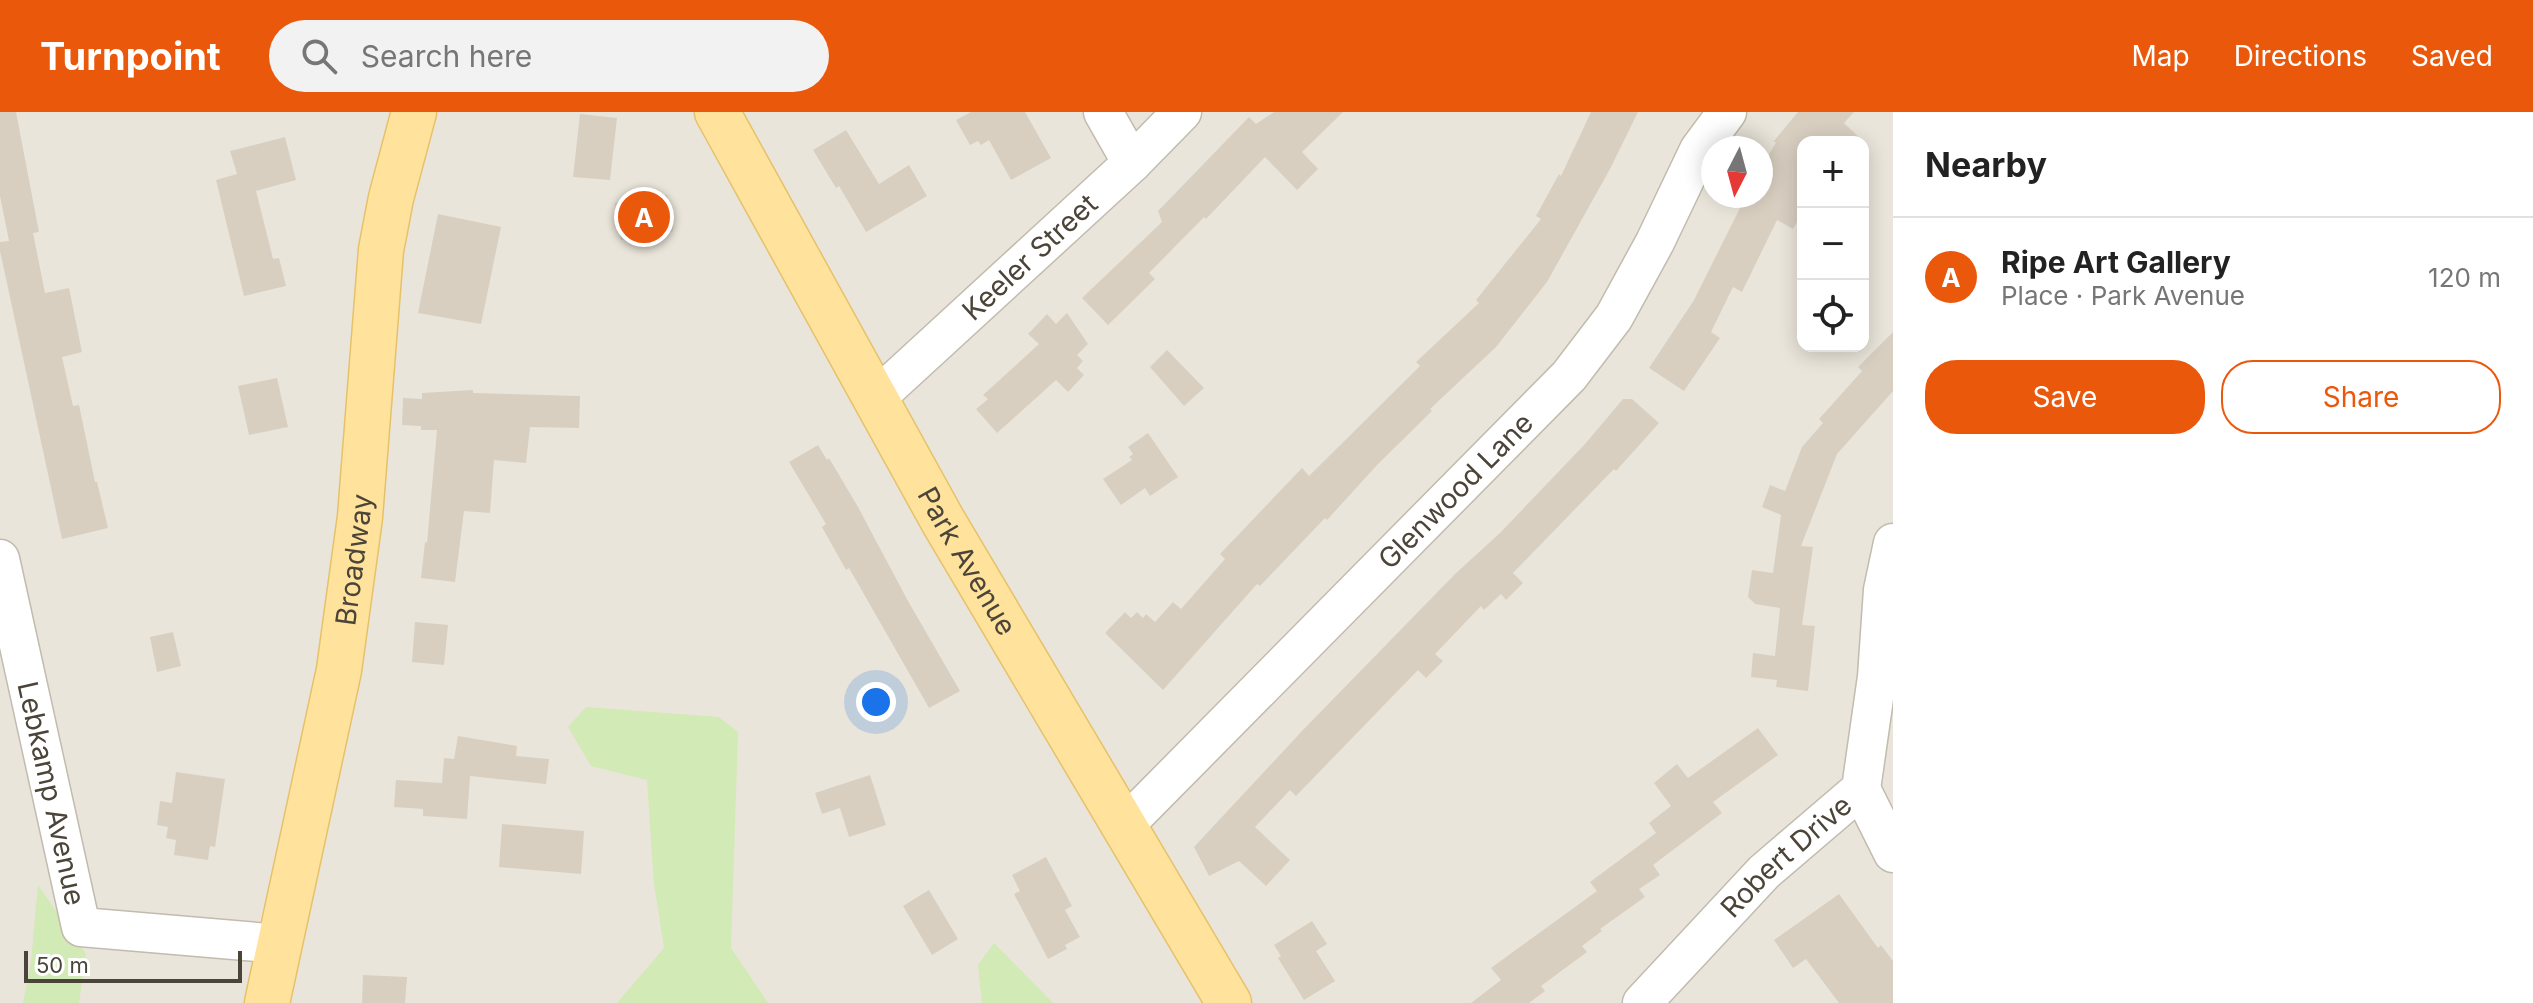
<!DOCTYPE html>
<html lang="en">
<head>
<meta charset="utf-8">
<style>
	body { margin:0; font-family:Inter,sans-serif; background:#f2f2f2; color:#222 }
	.controls { position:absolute; right:24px; top:24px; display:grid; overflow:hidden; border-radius:16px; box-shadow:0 4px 20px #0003 }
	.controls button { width:72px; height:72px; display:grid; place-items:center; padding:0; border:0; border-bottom:2px solid #e0e0e0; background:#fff; color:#222; font:40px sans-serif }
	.compass { position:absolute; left:1701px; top:24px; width:72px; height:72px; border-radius:50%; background:#fff; box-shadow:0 4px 20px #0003; rotate:186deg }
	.scale { position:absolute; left:24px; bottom:20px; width:218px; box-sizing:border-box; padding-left:8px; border:4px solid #4b4439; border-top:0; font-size:22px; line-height:28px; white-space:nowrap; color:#4b4439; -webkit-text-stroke:6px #fff; paint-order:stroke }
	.you { position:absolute; left:876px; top:590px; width:28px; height:28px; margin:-20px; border:6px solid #fff; border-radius:50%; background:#1a73e8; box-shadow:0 0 0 12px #1a73e833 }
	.badge { display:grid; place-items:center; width:52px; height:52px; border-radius:50%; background:#ea580c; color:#fff; font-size:26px; font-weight:700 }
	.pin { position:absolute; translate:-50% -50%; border:4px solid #fff; box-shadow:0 2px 8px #0006 }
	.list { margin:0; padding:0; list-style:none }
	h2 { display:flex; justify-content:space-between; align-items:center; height:104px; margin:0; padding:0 32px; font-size:34px }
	h2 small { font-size:26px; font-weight:400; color:#767676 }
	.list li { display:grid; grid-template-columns:52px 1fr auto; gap:24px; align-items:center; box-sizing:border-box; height:120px; padding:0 32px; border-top:2px solid #e0e0e0 }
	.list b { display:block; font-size:30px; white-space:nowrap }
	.list p { margin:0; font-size:26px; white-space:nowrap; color:#767676 }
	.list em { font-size:26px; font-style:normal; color:#767676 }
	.actions { display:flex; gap:16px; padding:24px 32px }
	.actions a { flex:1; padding:18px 0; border:2px solid #ea580c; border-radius:32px; text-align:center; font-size:28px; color:#ea580c }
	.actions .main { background:#ea580c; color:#fff }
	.icon { flex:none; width:44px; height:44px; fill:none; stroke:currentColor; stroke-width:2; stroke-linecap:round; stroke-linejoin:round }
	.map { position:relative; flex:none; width:1893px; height:891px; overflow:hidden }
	header { display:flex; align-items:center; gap:48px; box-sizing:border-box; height:112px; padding:0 40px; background:#ea580c; color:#fff }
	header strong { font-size:38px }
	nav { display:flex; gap:44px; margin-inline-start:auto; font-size:28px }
	.search { width:560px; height:72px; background:#f2f2f2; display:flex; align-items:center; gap:20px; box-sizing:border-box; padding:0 28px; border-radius:44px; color:#767676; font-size:30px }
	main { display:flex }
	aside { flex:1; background:#fff }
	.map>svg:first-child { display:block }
	.residential { fill:#eae5da; fill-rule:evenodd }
	.green { fill:#d2eab5 }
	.building { fill:#d8cfc1 }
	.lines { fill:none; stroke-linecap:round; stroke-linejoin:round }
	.minor-casing { stroke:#c2bbae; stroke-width:41 }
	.major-casing { stroke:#e6c16a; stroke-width:47 }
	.minor { stroke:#fff; stroke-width:38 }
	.major { stroke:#ffe39c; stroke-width:44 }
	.labels { text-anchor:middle; stroke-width:8; stroke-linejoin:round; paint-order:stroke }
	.street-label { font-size:28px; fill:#4b4439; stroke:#fff }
</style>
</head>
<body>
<header>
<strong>Turnpoint</strong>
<div class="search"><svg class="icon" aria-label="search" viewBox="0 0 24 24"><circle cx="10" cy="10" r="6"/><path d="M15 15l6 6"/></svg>Search here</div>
<nav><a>Map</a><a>Directions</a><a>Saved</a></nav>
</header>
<main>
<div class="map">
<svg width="1893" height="891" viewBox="0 0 1893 891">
	<rect width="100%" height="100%" fill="#f6f3ec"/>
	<!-- residential -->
	<path class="residential" d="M0,0h1893v891h-1893zM1803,30h60v204h-60zM1713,36h48v48h-48z"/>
	<!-- green -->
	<path class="green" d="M586,595l133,10 19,15 -7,216 37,55h-151l47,-55 -10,-64 -7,-104 -56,-14 -23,-39z
		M38,773l48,69 -7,49h-56l8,-41z
		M994,831l59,60h-71l-4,-38z"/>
	<!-- building -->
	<path class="building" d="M0,0h16l23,120 -6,1 12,60 24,-5 13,64 -20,5 11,49 6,-1 16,77h2l11,46 -46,11 -62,-288v-9l9,-1 -9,-45z
		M971,0h54l26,46 -40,22 -22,-40 -8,5 -3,-4 -8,4 -14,-25z
		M1274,0h69l-41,40 16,17 -21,21 -32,-33 -59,62 -2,-2 -55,56 6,6 -47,46 -26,-27 80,-76 -4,-11 91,-94 7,7z
		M1591,0h47l-28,57 -63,113 -51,65 -66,62 2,2 -54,53 -51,56 -2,-2 -65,68 -3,-2 -94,106 -58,-57 20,-21 6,6 6,-6 6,6 3,-4 9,8 18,-20 8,7 44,-50 -5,-5 82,-86 7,8 111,-110 -4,-4 63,-59 -3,-3 65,-81 -5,-3 23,-42 2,2z
		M1798,0h56l-10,11 20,19h-61v69l-10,18 -16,-9 -35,72 -9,-5 -22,45 9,6 -36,53 -35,-23 45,-68 52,-104h15v-27l15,-27h-3z
		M580,2l37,4 -7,62 -37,-3z
		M846,18l33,54 30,-19 18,31 -61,36 -27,-46 -3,2 -23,-38z
		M285,25l11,43 -40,11 17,68 6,-1 7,28 -42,10 -28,-116 21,-6 -7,-23z
		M667,83l6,36 -52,9 -6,-37z
		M438,102l63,13 -20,97 -63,-11z
		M1067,201l21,31 -11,11 6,6 -6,7 7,7 -16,17 -12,-12 -59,53 -21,-24 12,-10 -5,-4 56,-51 -11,-10 19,-20 9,10z
		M1893,220v59l-56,63 -36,92 12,1 -11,78 13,1 -7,65 -32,-4 1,-7 -26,-3 2,-24 22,3 5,-48 -25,-4 -7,-7 4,-27 21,3 8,-58 -19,-8 8,-22 15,6 17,-44 21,-24 -4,-4 43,-48 -4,-4z
		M1167,238l37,38 -20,18 -34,-39z
		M277,266l11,49 -39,8 -11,-49z
		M473,278v3l107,3 -1,32 -49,-1 -4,36 -32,-3 -4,53 -26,-2 -9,71 -34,-4 4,-36 2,1 10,-113h-16v-4l-19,-1 1,-27 19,1v-6z
		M1623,287h9l27,24 -43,48 -2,-2 -101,104 10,10 -17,17 -5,-6 -17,16 -3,-4 -46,48 8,7 -17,17 -8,-8 -122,126 -6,-6 -35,37 35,33 -24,26 -27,-25 -30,15 -15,-29 108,-116 154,-158 44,-40 85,-89z
		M1148,321l30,44 -28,19 -5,-8 -24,17 -18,-26 29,-19 -3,-3 4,-3 -5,-7z
		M818,333l9,15 2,-2 29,49 50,94 52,90 -31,17 -80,-140 -3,2 -24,-43 4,-3 -37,-62z
		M415,510l33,3 -4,40 -32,-3z
		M173,520l8,34 -24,6 -7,-35z
		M1758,616l20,27 -65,47 9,11 -69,52 7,10 -21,14 6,8 -45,32 2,2 -20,15 5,6 -46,34 4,5 -16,12h-58l30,-23 -10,-12 106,-77 -7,-9 66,-49 -7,-10 22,-17 -17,-23 23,-19 11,14z
		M458,624l59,10 -1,10 33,3 -3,25 -76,-8 -3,43 -44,-3v-7l-29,-2 2,-27 46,3 2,-25 10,1z
		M176,660l49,7 -10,68 -5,-1 -2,14 -34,-5 2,-15 -10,-2 2,-11 -11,-2 3,-24 12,2z
		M870,663l16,50 -37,12 -9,-29 -18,6 -7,-21z
		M502,712l82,7 -3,43 -82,-7z
		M1046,745l26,49 -7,4 15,27 -15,8 2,4 -19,10 -34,-65 6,-3 -8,-16z
		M929,778l29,49 -26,16 -29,-49z
		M1839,782l39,54 3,-3 12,16v42h-54l-33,-44 -13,9 -19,-28z
		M1312,809l15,23 -11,7 19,30 -31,19 -26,-42 3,-2 -7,-11z
		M363,863l44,2 -2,26h-43z"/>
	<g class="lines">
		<!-- minor casing -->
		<g class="minor-casing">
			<g id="minor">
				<path d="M1103,0l29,51"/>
				<path id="s1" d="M875,287l257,-236 50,-51"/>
				<path id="s2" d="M0,447l81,368 200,17"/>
				<path d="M1861,677l32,64"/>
				<path id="s3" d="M1125,713l444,-449 45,-59 41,-75 44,-92 28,-38"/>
				<path id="s4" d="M1642,891l122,-131 97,-83 16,-112 6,-87 10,-47"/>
			</g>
		</g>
		<!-- major casing -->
		<g class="major-casing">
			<g id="major">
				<path id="s5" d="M717,0l226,409 286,482"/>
				<path id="s6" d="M267,891l72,-333 21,-153 21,-267 10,-52 23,-86"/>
			</g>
		</g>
		<!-- minor -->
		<use href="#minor" class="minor"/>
		<!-- major -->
		<use href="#major" class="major"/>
	</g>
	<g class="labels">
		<!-- street labels -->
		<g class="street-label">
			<text dy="10" stroke="none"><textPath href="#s1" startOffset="210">Keeler Street</textPath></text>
			<text dy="10" stroke="none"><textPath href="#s3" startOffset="470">Glenwood Lane</textPath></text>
			<text dy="10" stroke="none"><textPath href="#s6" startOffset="452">Broadway</textPath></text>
			<text dy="10" stroke="none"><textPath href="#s5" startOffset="514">Park Avenue</textPath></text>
			<text dy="10" stroke="none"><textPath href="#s2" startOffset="240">Lebkamp Avenue</textPath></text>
			<text dy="10" stroke="none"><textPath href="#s4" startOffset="206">Robert Drive</textPath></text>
		</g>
	</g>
</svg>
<div class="controls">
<button>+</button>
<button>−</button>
<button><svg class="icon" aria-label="locate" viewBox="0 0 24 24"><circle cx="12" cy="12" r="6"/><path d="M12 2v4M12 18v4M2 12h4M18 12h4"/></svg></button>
</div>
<svg class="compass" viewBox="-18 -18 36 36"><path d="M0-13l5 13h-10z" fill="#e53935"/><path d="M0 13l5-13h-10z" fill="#767676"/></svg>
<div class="scale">50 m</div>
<div class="you"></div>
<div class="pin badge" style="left:644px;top:105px">A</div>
</div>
<aside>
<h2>Nearby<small></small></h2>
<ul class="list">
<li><span class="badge">A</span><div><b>Ripe Art Gallery</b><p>Place · Park Avenue</p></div><em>120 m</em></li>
</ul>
<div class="actions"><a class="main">Save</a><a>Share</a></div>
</aside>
</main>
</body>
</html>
